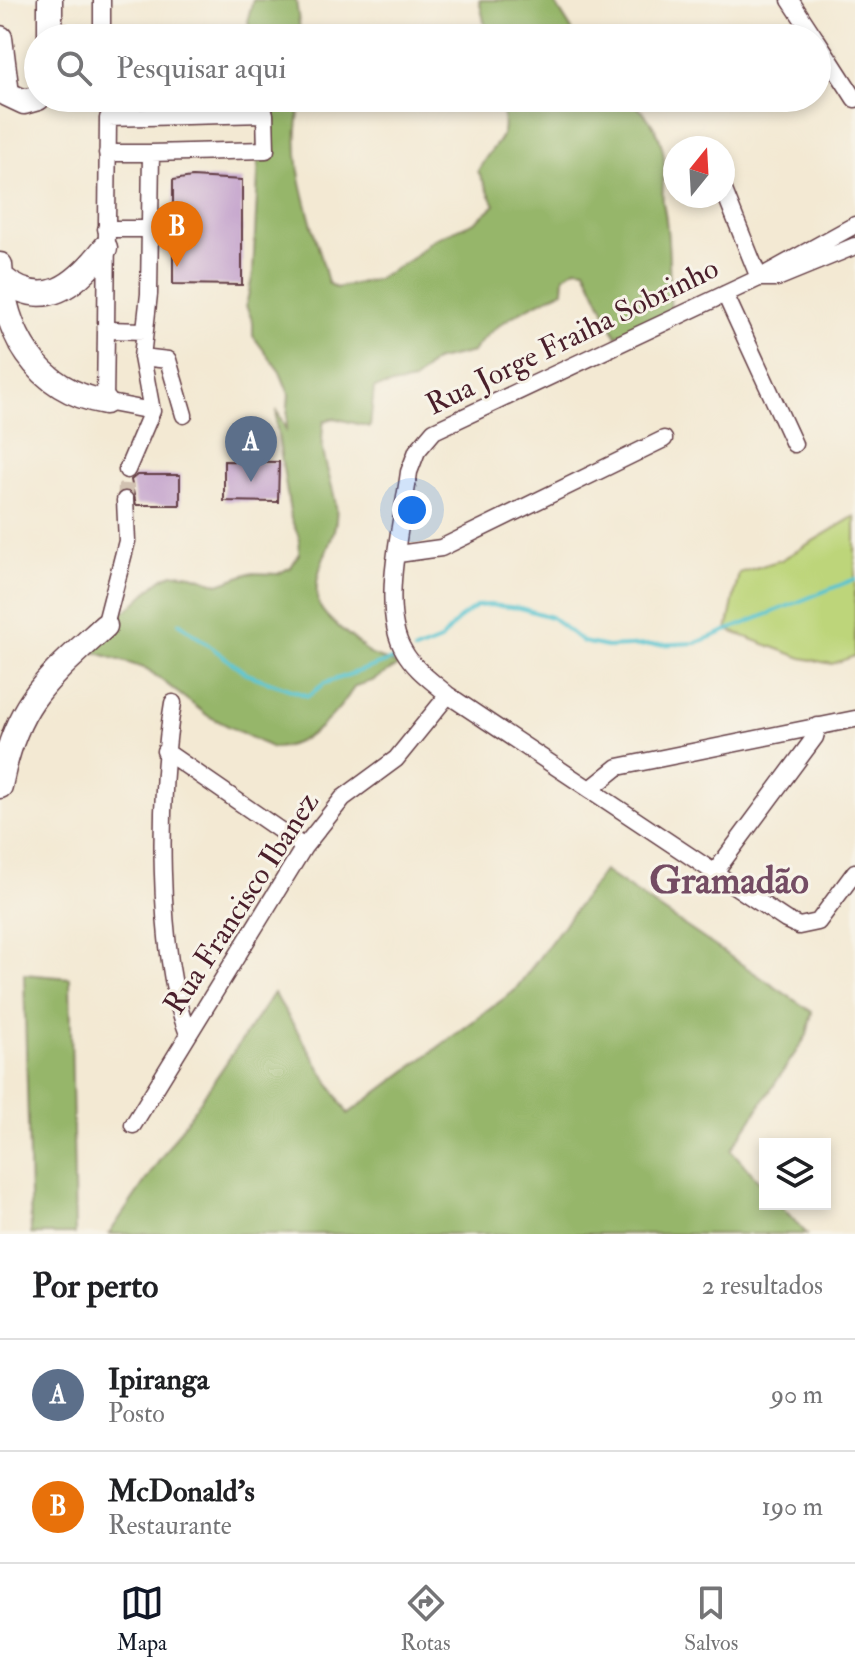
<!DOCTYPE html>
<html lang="pt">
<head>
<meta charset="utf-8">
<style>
	body { margin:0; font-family:"IM FELL Double Pica",serif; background:#f6f6f6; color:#202124 }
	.controls { position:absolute; right:24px; bottom:24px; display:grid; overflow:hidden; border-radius:0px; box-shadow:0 4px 12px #0003 }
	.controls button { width:72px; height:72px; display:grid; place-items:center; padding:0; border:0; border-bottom:2px solid #e0e0e0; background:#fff; color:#202124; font:40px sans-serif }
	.compass { position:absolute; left:663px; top:136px; width:72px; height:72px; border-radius:50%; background:#fff; box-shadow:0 4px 12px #0003; rotate:18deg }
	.you { position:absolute; left:412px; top:510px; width:28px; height:28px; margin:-20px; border:6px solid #fff; border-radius:50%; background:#1a73e8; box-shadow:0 0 0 12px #1a73e833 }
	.badge { display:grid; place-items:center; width:52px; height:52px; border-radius:50%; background:#111827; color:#fff; font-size:26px; font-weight:700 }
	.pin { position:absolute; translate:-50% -66px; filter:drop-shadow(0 2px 4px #0008) }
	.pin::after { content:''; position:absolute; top:42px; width:28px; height:24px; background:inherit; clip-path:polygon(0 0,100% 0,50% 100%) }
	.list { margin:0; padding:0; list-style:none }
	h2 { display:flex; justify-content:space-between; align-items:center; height:104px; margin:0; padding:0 32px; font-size:34px }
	h2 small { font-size:26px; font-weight:400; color:#757577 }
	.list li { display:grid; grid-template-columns:52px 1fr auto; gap:24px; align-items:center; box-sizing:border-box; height:112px; padding:0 32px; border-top:2px solid #e0e0e0 }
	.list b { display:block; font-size:30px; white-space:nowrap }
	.list p { margin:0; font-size:26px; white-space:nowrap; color:#757577 }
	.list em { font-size:26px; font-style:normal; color:#757577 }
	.icon { flex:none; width:44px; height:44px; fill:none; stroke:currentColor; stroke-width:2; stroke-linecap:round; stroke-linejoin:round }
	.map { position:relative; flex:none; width:855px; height:1234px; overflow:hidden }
	.search { position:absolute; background:#fff; box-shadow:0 4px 12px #0003; left:24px; right:24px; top:24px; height:88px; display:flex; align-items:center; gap:20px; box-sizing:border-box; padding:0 28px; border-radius:44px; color:#757577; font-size:30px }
	.sheet { height:328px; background:#fff }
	nav { display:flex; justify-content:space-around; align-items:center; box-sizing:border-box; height:112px; border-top:2px solid #e0e0e0; background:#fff; font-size:22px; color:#757577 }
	nav a { display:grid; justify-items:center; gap:4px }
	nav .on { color:#111827 }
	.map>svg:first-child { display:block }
	.green { fill:#bdd57a; stroke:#847a52; stroke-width:2 }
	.forest { fill:#96b66a; stroke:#706a4a; stroke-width:2 }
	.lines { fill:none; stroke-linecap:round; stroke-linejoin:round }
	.stream { stroke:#57c4d0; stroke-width:4 }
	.building { fill:#c19fcb }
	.minor-tunnel { stroke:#d1c1b1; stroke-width:16; stroke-dasharray:16 8; stroke-linecap:butt }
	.minor-casing { stroke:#633d44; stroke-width:19 }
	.highway-casing { stroke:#633d44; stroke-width:27 }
	.minor { stroke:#fff; stroke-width:16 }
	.highway { stroke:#fff; stroke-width:24 }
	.labels { text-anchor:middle; stroke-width:6; stroke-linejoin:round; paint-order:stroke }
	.street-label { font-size:30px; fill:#4a1f2b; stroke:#f7f3e8 }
	.district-label { font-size:38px; font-weight:bold; fill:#744c63; stroke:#f7f3e8 }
</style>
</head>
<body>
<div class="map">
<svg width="855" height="1234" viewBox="0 0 855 1234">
	<rect width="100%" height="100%" fill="#f7f3e8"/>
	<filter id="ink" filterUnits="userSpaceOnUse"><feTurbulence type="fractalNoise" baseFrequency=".0125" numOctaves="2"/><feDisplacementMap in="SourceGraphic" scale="16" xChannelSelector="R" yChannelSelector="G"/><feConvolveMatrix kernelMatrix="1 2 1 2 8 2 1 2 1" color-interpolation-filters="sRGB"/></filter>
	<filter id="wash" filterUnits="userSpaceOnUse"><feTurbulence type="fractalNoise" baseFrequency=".006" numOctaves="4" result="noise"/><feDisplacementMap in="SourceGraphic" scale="32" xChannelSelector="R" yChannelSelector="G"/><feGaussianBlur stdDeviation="1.8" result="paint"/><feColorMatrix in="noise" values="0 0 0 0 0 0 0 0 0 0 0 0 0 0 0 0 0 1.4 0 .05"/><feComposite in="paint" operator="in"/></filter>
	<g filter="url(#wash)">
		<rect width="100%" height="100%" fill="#f3e9d3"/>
		<!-- green -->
		<path class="green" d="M855,516v140l-23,8 -30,-6 -75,-28 12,-57 42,-13z"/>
		<!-- forest -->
		<path class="forest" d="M253,0h43l5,38h-51l-2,-20z
			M479,0h74l24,38h-89z
			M262,98h41c-20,61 11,125 25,185l8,5 41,-9 34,-20 21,-19 43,-18 20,-17 -17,-34c18,-36 33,-24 22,-73 36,0 83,-6 118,0 25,4 44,36 46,60 1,16 -4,35 0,50 7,33 4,67 7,103l-55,25 -31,-67 -9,-1 -12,8 -1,15c-31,14 -71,32 -90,61l-39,9 -20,20 -40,7 -4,39 -36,-9 -10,3c-7,31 8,56 12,85 3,18 -7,38 -13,54 -17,47 0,54 33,81 5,3 8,10 14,13 9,5 19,5 28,12l-26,15 -17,5c-17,27 -48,62 -83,62l-64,-32 -61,-47 -53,-17c5,-10 10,-25 17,-33 6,-6 16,-8 21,-13 36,-33 36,-42 86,-22l32,-11 28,1 13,-7 8,-13v-17l-8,-18 -15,-95 1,-14 9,20 3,-36 -9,-22 -27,-36v-14l-7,-16 7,-33z
			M604,871l208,141 -5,23 -76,115 34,38v16h14l28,30h-698l165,-241 74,121 166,-123z
			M24,974l46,4 5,256h-44z"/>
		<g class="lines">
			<!-- stream -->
			<path class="stream" d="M179,623l68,51 61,22 17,-13 72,-25
				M415,651l25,-10 19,-22 18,-13 12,-1 31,3 31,9 32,25 24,5 89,-4 159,-64"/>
		</g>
		<g id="blocks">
			<!-- building -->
			<path class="building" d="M192,177l50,3v105l-69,-1v-104z
				M224,461l55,1 -1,40 -54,-1z
				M137,475h43v30h-44l-5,-25z"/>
		</g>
	</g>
	<g filter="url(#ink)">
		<use href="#blocks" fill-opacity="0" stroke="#633d44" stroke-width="2"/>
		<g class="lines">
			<!-- minor-tunnel -->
			<path class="minor-tunnel" d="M125,500l2,-30"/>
			<!-- minor casing -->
			<g class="minor-casing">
				<path id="minor" d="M790,0l25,38
					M102,38v-38
					M817,40l38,59
					M107,153h44
					M723,188l36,90
					M855,225l-96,53 -325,153 -17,20 -8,21c-6,49 -31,136 -5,179 10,18 28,30 44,44l338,225 13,6 19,-4 37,-50
					M106,229h42
					M761,278h16l78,-32
					M725,294l69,150
					M106,330l-1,72 47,9
					M145,331l-39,-1 2,-212 157,-4 1,36 -115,3 -2,141 -7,63 26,3 16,55
					M127,470l25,-59 -10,-54
					M398,554l43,-6 223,-109
					M105,626l22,-85 -2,-41
					M173,703c-15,86 -17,251 15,331
					M165,751l139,96
					M592,788l26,-21 237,-48
					M715,872l100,-135 3,-11
					M133,1125l171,-278 39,-49 53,-39 52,-64"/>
			</g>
			<!-- highway casing -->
			<g class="highway-casing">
				<path id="highway" d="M0,38l7,56 17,8 14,-4
					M50,38v-38
					M0,265c4,67 35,125 105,137
					M1,277c43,36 75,8 104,-29
					M0,786c16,-84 45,-105 105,-160"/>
			</g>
			<!-- minor -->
			<use href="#minor" class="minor"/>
			<!-- highway -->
			<use href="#highway" class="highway"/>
		</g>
	</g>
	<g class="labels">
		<!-- street labels -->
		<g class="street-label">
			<text transform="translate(572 336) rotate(-26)" y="10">Rua Jorge Fraiha Sobrinho</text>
			<text transform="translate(241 903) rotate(-57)" y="10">Rua Francisco Ibanez</text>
		</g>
		<!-- district labels -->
		<g class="district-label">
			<text x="729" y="893">Gramadão</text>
		</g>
	</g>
</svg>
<div class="controls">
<button><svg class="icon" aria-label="layers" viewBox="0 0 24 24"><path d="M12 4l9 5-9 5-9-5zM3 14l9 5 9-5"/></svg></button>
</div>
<svg class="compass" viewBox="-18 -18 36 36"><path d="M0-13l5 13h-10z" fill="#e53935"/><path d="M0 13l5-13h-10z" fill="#757577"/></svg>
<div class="you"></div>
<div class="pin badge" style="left:251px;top:482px;background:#5c6f8a">A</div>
<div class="pin badge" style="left:177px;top:267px;background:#e8710a">B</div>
<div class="search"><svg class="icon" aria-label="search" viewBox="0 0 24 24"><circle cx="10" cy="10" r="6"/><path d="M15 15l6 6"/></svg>Pesquisar aqui</div>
</div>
<section class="sheet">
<h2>Por perto<small>2 resultados</small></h2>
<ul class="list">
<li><span class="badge" style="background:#5c6f8a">A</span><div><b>Ipiranga</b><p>Posto</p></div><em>90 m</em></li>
<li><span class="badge" style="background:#e8710a">B</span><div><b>McDonald's</b><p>Restaurante</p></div><em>190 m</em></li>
</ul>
</section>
<nav>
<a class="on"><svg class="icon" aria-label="map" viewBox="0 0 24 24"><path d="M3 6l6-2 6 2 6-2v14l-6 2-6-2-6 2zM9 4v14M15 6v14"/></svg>Mapa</a>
<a><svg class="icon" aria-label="directions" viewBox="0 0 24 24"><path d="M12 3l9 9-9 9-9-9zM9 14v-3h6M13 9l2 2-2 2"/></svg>Rotas</a>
<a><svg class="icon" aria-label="saved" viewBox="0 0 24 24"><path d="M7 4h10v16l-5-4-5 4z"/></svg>Salvos</a>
</nav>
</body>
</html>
